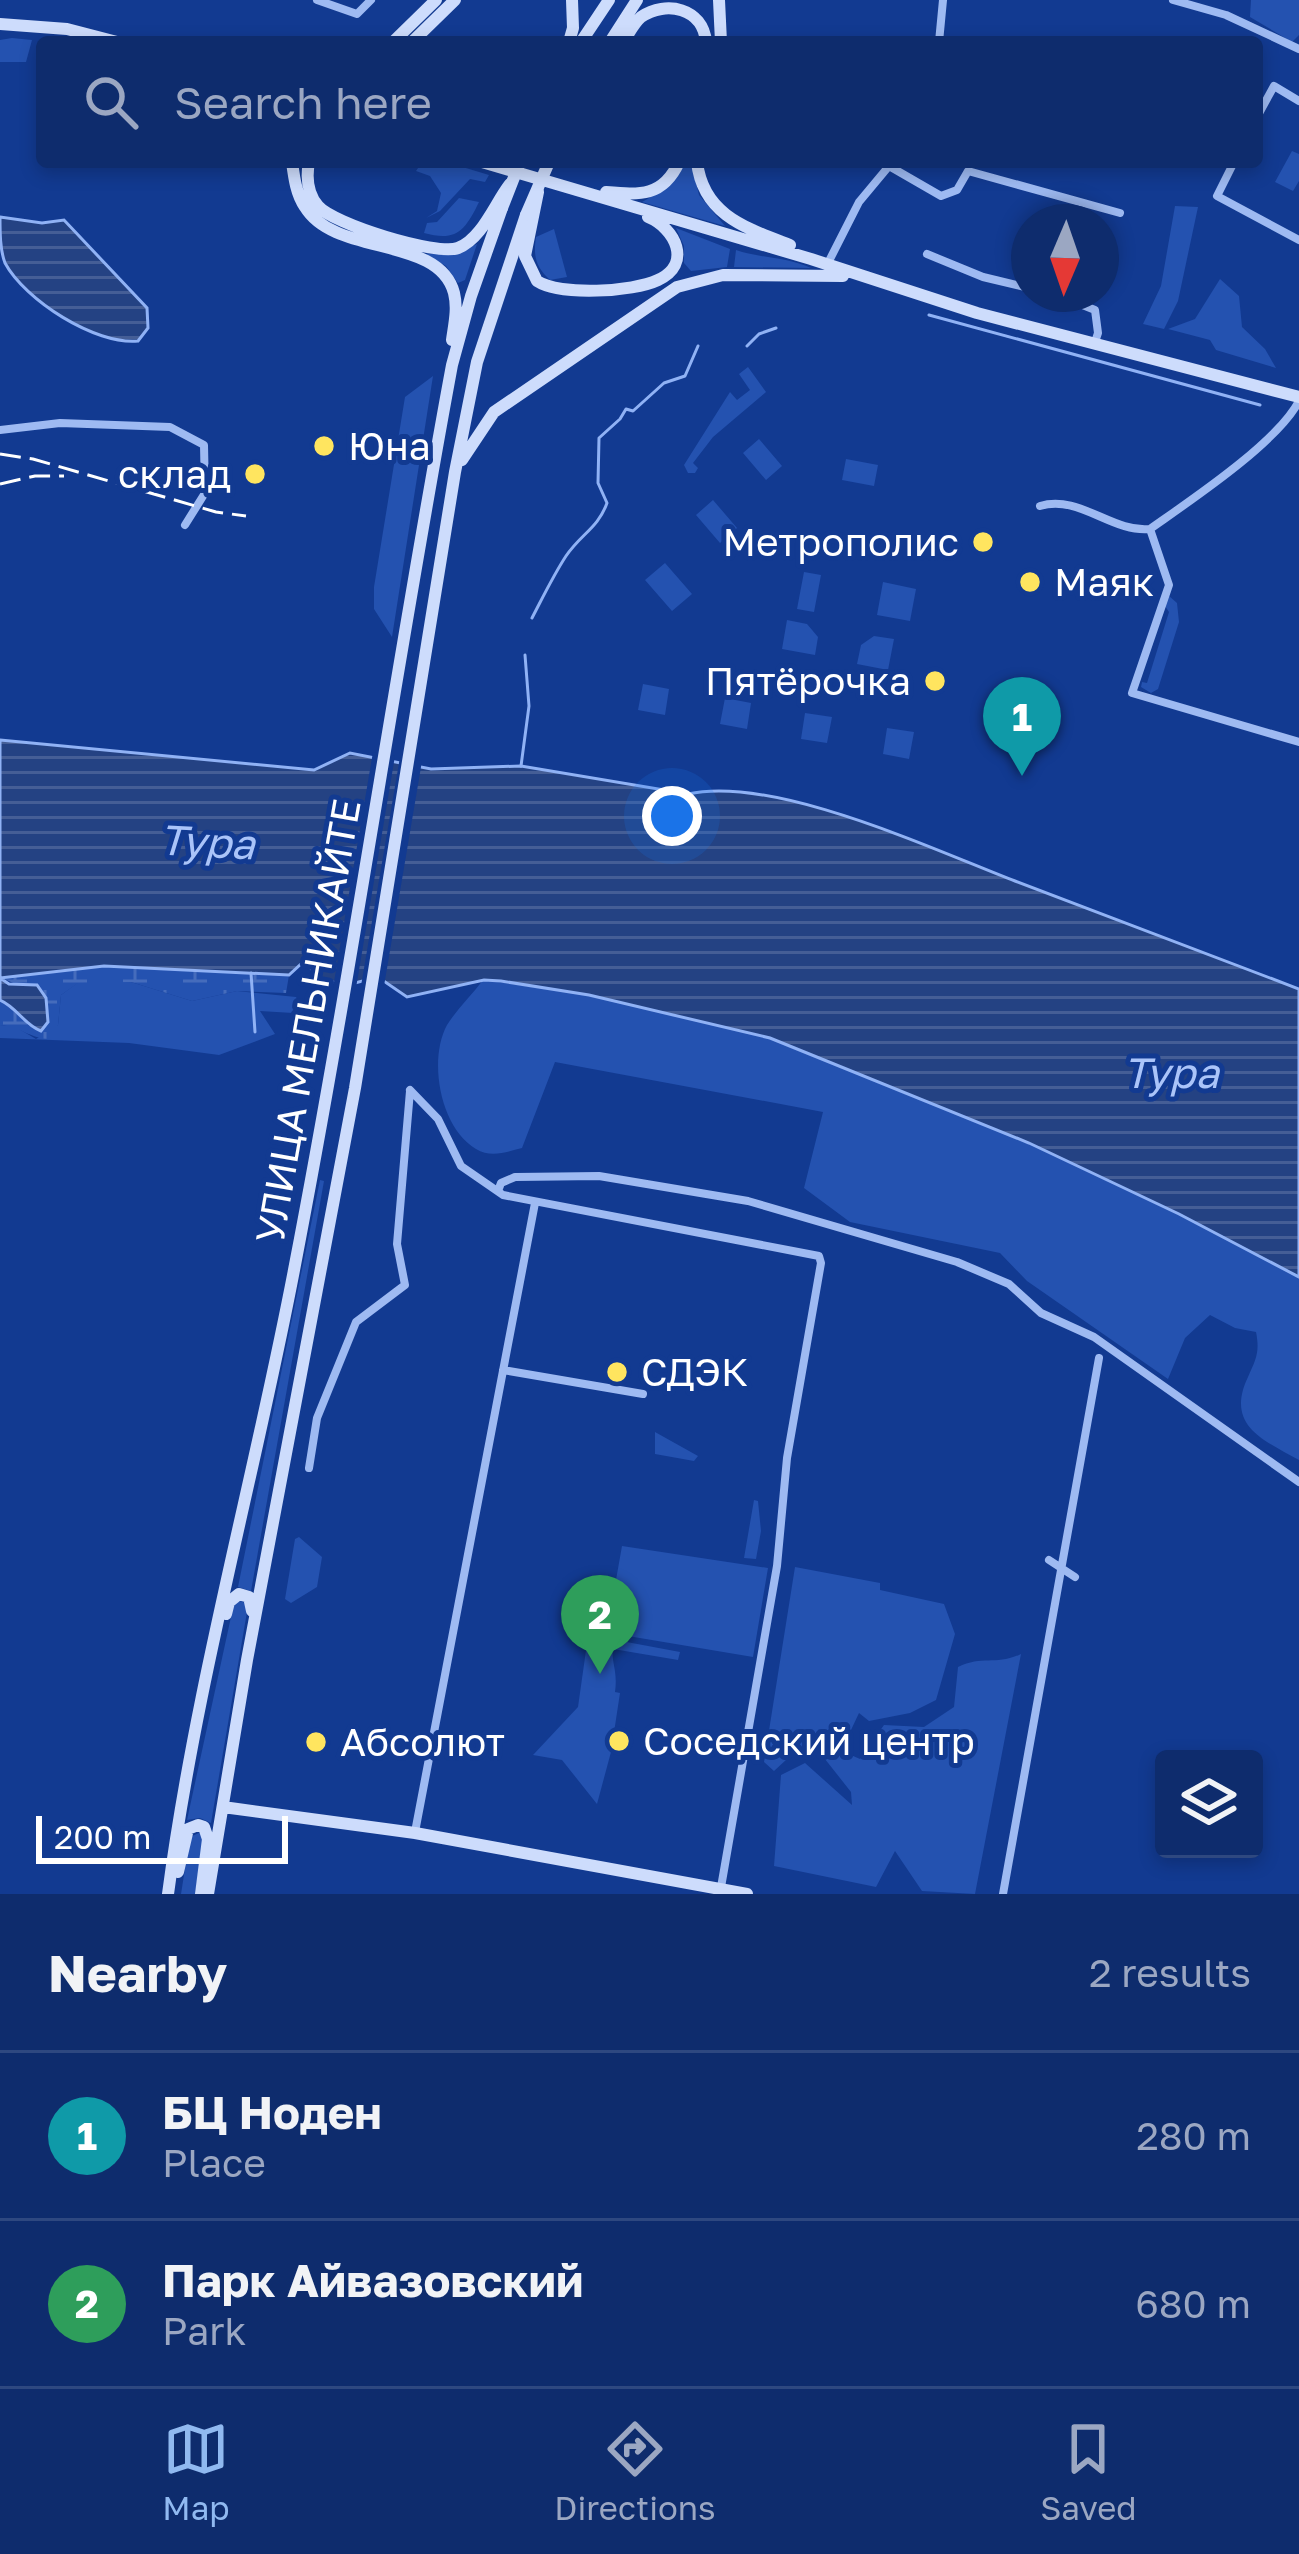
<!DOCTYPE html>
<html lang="en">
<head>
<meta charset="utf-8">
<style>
	body { margin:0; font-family:"Golos Text",sans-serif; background:#173472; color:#f1f3f6 }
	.controls { position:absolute; right:36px; bottom:36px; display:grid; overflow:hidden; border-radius:12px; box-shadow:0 6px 18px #0003 }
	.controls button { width:108px; height:108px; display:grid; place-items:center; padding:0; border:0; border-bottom:3px solid #2e4880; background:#0e2c6d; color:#f1f3f6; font:60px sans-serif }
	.compass { position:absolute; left:1011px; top:204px; width:108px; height:108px; border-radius:50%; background:#0e2c6d; box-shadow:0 6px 18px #0003; rotate:182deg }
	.scale { position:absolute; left:36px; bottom:30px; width:252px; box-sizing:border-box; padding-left:12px; border:6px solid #fff; border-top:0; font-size:33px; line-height:42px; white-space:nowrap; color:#fff; -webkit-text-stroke:9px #123a91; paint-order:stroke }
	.you { position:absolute; left:672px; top:816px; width:42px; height:42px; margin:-30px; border:9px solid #fff; border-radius:50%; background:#1a73e8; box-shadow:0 0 0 18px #1a73e833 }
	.badge { display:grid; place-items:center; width:78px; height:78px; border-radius:50%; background:#90b9f0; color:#fff; font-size:39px; font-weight:700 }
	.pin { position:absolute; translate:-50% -99px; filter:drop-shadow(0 3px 6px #0008) }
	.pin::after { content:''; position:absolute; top:63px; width:42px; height:36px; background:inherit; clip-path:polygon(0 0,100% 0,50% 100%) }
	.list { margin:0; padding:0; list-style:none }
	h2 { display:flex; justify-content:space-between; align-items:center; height:156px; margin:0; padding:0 48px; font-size:51px }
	h2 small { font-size:39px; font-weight:400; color:#9ba7c2 }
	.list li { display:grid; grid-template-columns:78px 1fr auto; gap:36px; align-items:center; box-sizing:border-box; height:168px; padding:0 48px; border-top:3px solid #2e4880 }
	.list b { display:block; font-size:45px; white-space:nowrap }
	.list p { margin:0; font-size:39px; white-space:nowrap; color:#9ba7c2 }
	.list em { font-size:39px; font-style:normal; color:#9ba7c2 }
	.icon { flex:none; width:66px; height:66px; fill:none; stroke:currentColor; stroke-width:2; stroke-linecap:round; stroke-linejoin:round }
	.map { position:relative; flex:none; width:1299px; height:1894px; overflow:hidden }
	.search { position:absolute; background:#0e2c6d; box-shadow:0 6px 18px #0003; left:36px; right:36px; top:36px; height:132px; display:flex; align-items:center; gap:30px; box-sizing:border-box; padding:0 42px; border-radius:12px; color:#9ba7c2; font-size:45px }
	.sheet { height:492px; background:#0e2c6d }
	nav { display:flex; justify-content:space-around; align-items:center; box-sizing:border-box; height:168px; border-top:3px solid #2e4880; background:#0e2c6d; font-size:33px; color:#9ba7c2 }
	nav a { display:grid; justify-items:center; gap:6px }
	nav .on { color:#90b9f0 }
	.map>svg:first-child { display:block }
	.green { fill:#2452b0 }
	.wetland { fill:url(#wetland-marsh) }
	.water { fill:url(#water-rules); stroke:#90b2f5; stroke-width:3 }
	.pier { fill:#123a91 }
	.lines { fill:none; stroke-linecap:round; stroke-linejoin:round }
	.stream { stroke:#90b2f5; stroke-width:3 }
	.street { stroke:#9ebaf2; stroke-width:8 }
	.secondary { stroke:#cddcfc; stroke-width:12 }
	.rail { stroke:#fff; stroke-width:3; stroke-dasharray:21 9; stroke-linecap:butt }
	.secondary-bridge { stroke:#cddcfc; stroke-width:12 }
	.poi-dot { fill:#ffe55f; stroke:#123a91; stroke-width:4.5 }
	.labels { text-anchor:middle; stroke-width:10; stroke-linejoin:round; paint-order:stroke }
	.poi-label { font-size:39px; fill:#fff; stroke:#123a91; text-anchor:start }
	.street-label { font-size:39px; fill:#fff; stroke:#123a91 }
	.water-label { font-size:42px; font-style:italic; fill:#aac4f9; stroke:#123a91 }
</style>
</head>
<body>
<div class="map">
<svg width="1299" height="1894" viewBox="0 0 1299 1894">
	<defs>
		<pattern id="wetland-marsh" width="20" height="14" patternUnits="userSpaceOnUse" patternTransform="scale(3)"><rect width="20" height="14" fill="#2452b0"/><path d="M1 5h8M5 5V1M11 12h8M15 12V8" fill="none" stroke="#456cbc"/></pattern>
		<pattern id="water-rules" width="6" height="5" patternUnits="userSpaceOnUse" patternTransform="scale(3)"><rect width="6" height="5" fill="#244283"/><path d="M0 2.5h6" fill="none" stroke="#455e96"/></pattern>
	</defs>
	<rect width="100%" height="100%" fill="#123a91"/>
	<!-- green -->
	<path class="green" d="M1251,0h48v35l-7,7 -42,-25z
		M12,38l20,2 -6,22h-26v-22z
		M1292,151l7,3v27l-6,10 -18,-9z
		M422,162h24l43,13 -4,7 -15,-3 -30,32 -14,7 11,-7 4,-18 -11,-17 -14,-5z
		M682,162h9l8,33 26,31 -83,-24 28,-16z
		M459,198l20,4c-14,29 -23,40 -55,31l3,-10 10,-1z
		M1175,206l23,1 -20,94 -14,28 -21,-5 18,-38z
		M676,228l54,21 -3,18 -36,4 -7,-8v-17z
		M554,229l13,48 -17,3c-14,-13 -17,-23 -14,-43z
		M477,244l-12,36 -7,3 -12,-17 -21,-12 33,-1z
		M736,250c23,8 51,7 75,18l-77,-1z
		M1220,279l19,17 3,31 23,22 11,19 -60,-18 -6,-10 -42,-11 27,-10z
		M748,367l18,25 -53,45 -20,26 5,5 -3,5h-7l-4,-8 46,-73 7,8 13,-10 -11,-16z
		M433,376l-41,261 -18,-28v-22l31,-190z
		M759,439l23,27 -16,14 -23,-27z
		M846,459l32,6 -4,21 -32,-6z
		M713,500l24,28 -17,15 -24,-28z
		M665,563l27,31 -20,17 -27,-31z
		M804,572l17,3 -7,37 -17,-3z
		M883,582l33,7 -6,32 -33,-6z
		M1169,596l8,7 2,19 -21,67 -7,4 -10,-6 1,-5 5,1 22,-71 -4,-6z
		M787,620l20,4 11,13 -3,18 -33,-6z
		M874,636l20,3 -6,31 -31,-6 4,-19z
		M643,684l26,5 -4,26 -27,-5z
		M725,698l26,5 -4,26 -27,-5z
		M805,713l27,4 -5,26 -26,-4z
		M887,728l27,4 -5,27 -26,-5z
		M483,980l106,15 181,43 259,105 150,71 120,63v183c-36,-20 -74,-35 -51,-83 8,-18 12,-25 8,-45l-21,-4 -25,-13 -25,23 -17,41 -141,-98 -27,-28 -150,-31 -46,-34 19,-76 -268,-50 -33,86c-16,4 -31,10 -46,1 -36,-21 -48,-89 -29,-124 10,-16 25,-30 36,-45z
		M80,981l51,1 61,19 45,-10 59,6 4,9 -7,7 -33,-2 15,23 -56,21 -90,-12 -129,-5v-13l14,1 22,13 22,-14 3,-30z
		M320,1180l4,1 -73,410 -13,-4z
		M655,1432l43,24 -4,5 -39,-7z
		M754,1500l4,1 3,30 -5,28 -12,-1z
		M299,1537l23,20 -5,30 -26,16 -6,-4 10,-60z
		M622,1546l146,22 -15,89 -137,-23v6l64,12 -2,8 -65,-11c-2,13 5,22 2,43l5,1 -9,59 -14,52 -35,-44 -29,-5 45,-48 12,-85 18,3z
		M795,1567l85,16v7l64,14 11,30 -19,66 -26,13 -41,8 -10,-8 -8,17 -52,18 -25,23 -10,-9z
		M242,1601l6,5 -37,217 -11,-5 -13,2 47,-217z
		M1021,1654l-46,240 -53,-3 -27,-40 -19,36 -102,-21 7,-91 24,-12 47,42 -1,-13 -30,-38 14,-6 25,11 24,-34 40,2 30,-20 4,-40c25,-12 38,-1 63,-13z
		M201,1832l2,9 -8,53h-14l9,-57z"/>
	<!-- wetland -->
	<path class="wetland" d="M104,966l185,9 -3,18 -49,-2 -45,10 -61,-19 -53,1 -17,12 -3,30 -8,14c-19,0 -31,-13 -50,-14v-25l16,7 13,19 19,-4 -2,-24 -46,-21z"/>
	<!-- water -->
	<path class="water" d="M0,217l42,6 22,-3 83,88 1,20 -10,13c-43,4 -113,-41 -133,-78 -5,-13 -5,-31 -5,-46z
		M0,740l314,30 36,-17 81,16 90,-3 167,28c86,-19 244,55 327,87 94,36 189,72 284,108v288l-120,-63 -150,-71 -259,-105 -181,-43 -88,-14 -17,-1 -77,17 -29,-20 -27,7 -30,-3 -11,-14 -9,-3 -12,11 -185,-9 -104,12z
		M0,978l9,6 28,1 9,13 2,24 -7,9c-18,-7 -23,-23 -41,-31z"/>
	<!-- pier -->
	<path class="pier" d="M373,752l22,4 -39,232h-23z
		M400,757l22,4 -38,225 -7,-3 -16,3z"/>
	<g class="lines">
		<!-- stream -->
		<path class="stream" d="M929,315l331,90
			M747,346l12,-12 17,-6
			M532,618c11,-21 21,-42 34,-62 15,-22 32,-28 41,-53l-9,-20 1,-45 21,-19 6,-10 7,2 31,-28 21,-7 13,-30
			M521,766l8,-60 -4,-51
			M251,973l4,59"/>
		<!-- street -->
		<path class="street" d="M317,0l40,14 14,-14
			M1173,0l53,15 73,34
			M939,42l4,-42
			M1257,117l17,-31 25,15
			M1234,162l-17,34 82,44
			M927,254l56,23 46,11
			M828,263l31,-61 30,-36 52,30 16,-6 11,-19 152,42
			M1055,294l40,16 3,23 -4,12
			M0,430l60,-7 110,4 34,18 1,48 -20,32
			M1040,506c39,-12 72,27 110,23 41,-29 127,-86 149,-128
			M1150,529l19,56 -37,108 167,49
			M410,1090l28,29 23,47 42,29 316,61 2,7 -34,195 -10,108 -57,327
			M498,1191l3,-8 14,-6 84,-1 149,25 209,61 52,22 32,29 53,24 205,145
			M503,1370l140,24
			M309,1468l8,-50 39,-96 49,-37 -8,-41 13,-153
			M1049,1560l26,17
			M415,1832l120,-629
			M1003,1894l96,-536"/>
		<!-- secondary -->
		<path class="secondary" d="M719,0l2,42
			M0,24l67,5 50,13
			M393,42l43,-42
			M412,42l43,-42
			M569,42l4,-14 -1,-28
			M581,42l28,-42
			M610,42l27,-42
			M623,42c6,-8 10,-18 18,-25 25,-17 62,-9 65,25
			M292,162c2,15 4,32 13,45 30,50 134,28 149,86 4,16 0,32 -2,47
			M309,162c-3,16 -2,31 9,44 15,18 118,50 140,42 24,-9 37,-45 52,-64
			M482,162l329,97 166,54 322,84
			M697,162c6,53 49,66 93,83
			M538,192l-13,64 12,25c23,15 96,11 121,-1 35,-16 17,-52 -10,-63
			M606,192c34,3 57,5 73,-30
			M462,460l32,-48 183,-125 46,-12 120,1
			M226,1614l3,-12 10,-8 10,3 3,14
			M223,1807l192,26 332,61
			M178,1872l10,-43 10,-4 6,2 4,12 -7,55
			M168,1894c28,-211 86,-415 126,-624 58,-300 102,-604 158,-905l19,-69 31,-88
			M208,1894l39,-234 108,-572 100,-616 22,-110 49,-147"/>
		<!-- rail -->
		<path class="rail" d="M0,454l33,5 183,53 30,4
			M0,484l35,-8h29"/>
		<!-- secondary-bridge -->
		<path class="secondary-bridge" d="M502,208l18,-46
			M526,215l23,-53"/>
	</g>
	<!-- markers -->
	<g class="poi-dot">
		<circle cx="324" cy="446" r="12"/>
		<circle cx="255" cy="474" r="12"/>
		<circle cx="983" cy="542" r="12"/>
		<circle cx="1030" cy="582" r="12"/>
		<circle cx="935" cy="681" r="12"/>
		<circle cx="617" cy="1372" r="12"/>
		<circle cx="619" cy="1741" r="12"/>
		<circle cx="316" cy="1742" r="12"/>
	</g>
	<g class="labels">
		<!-- poi labels -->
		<g class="poi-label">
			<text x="348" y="460">Юна</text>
			<text x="231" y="488" text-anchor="end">склад</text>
			<text x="959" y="556" text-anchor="end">Метрополис</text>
			<text x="1054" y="596">Маяк</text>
			<text x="911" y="695" text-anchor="end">Пятёрочка</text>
			<text x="641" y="1386">СДЭК</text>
			<text x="643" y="1755">Соседский центр</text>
			<text x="340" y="1756">Абсолют</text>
		</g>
		<!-- street labels -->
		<g class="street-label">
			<text transform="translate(308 1021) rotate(-80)" y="14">УЛИЦА МЕЛЬНИКАЙТЕ</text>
		</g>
		<!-- water labels -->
		<g class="water-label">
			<text transform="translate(207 842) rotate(3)" y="15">Тура</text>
			<text x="1171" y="1088">Тура</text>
		</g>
	</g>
</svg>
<div class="controls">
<button><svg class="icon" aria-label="layers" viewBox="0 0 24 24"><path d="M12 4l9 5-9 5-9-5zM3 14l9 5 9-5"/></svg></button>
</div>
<svg class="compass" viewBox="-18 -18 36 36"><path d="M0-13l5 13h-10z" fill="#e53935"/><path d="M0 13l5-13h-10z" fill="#9ba7c2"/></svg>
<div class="scale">200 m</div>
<div class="you"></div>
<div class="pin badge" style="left:1022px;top:776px;background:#0f9aa8">1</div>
<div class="pin badge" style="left:600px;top:1674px;background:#2e9e5b">2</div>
<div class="search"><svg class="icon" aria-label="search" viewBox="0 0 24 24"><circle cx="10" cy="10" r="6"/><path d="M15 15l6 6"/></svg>Search here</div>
</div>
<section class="sheet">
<h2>Nearby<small>2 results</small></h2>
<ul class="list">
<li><span class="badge" style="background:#0f9aa8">1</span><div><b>БЦ Ноден</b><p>Place</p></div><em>280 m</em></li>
<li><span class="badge" style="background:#2e9e5b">2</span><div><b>Парк Айвазовский</b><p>Park</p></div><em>680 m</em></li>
</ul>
</section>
<nav>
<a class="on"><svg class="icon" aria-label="map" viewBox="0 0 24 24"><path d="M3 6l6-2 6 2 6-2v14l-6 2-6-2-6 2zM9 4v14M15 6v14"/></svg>Map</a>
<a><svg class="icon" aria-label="directions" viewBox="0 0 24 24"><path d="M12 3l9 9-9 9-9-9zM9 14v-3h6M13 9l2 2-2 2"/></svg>Directions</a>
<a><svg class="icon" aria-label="saved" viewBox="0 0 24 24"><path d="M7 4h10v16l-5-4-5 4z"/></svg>Saved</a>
</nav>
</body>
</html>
